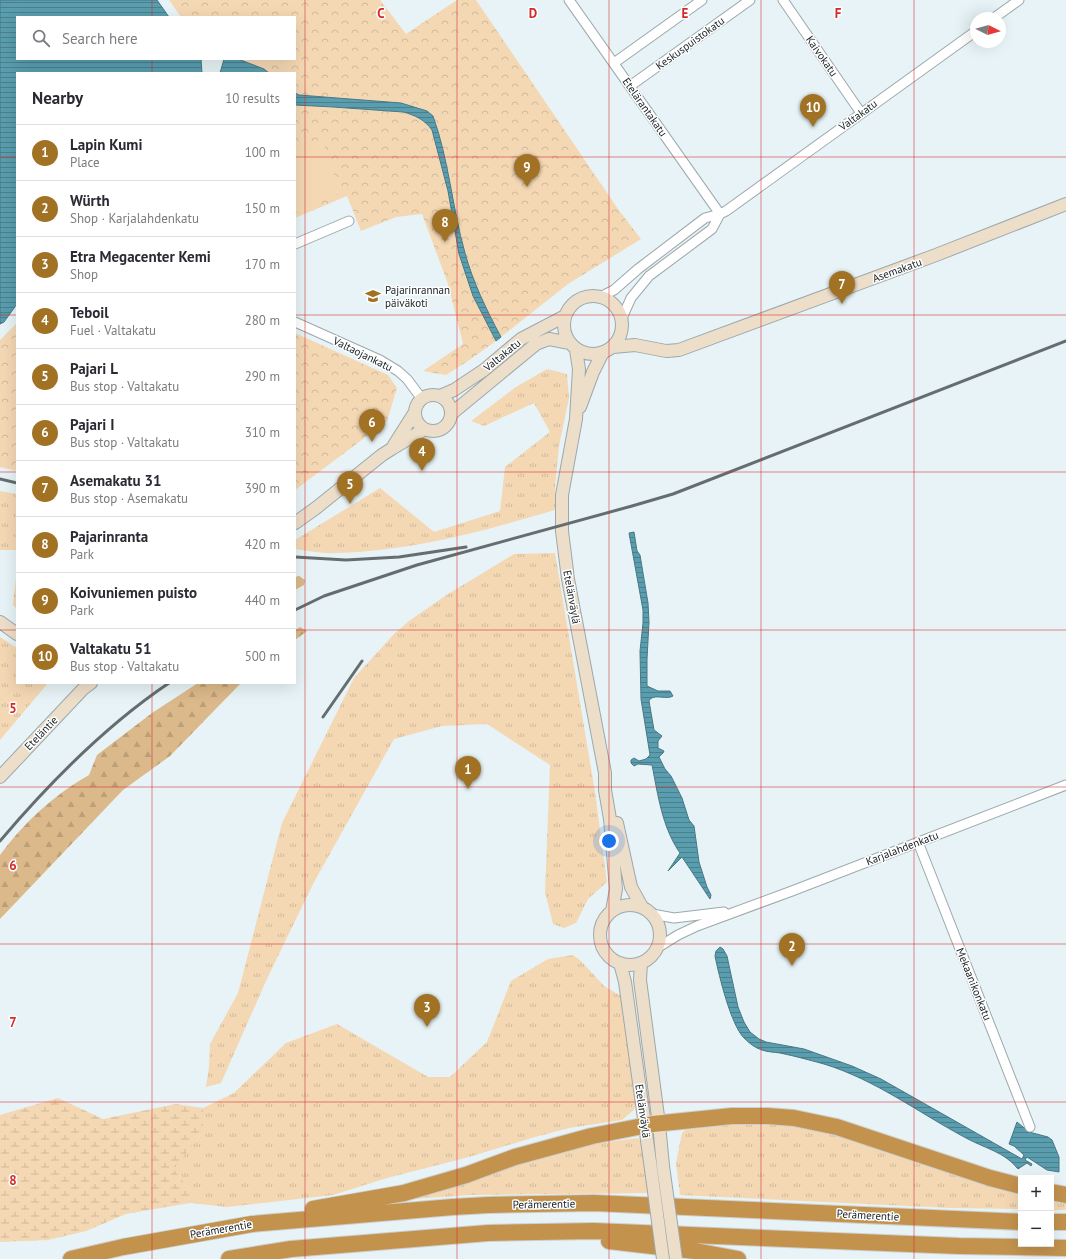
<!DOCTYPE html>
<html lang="en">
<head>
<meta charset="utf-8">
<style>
	body { margin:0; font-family:"PT Sans",sans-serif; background:#f2f2f3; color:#2b2b33 }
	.controls { position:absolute; right:12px; bottom:12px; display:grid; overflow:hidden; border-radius:0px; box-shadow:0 4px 16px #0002 }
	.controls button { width:36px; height:36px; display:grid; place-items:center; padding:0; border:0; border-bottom:1px solid #e1e1e2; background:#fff; color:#2b2b33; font:20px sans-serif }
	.compass { position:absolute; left:970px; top:12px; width:36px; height:36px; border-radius:50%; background:#fff; box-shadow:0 4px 16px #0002; rotate:96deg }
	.you { position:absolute; left:609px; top:841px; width:14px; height:14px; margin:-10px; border:3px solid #fff; border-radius:50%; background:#1a73e8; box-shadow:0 0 0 6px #1a73e833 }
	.badge { display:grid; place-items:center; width:26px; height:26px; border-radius:50%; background:#a17124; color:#fff; font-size:13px; font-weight:700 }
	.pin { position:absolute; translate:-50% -33px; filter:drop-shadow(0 1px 2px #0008) }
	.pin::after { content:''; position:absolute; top:21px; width:14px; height:12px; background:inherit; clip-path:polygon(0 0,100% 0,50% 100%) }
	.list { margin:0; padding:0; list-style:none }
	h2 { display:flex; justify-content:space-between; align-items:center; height:52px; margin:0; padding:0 16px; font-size:17px }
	h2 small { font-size:13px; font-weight:400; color:#7c7c81 }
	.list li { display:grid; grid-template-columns:26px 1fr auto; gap:12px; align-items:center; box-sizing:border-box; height:56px; padding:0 16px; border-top:1px solid #e1e1e2 }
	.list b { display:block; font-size:15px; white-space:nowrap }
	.list p { margin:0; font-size:13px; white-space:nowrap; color:#7c7c81 }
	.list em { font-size:13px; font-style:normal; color:#7c7c81 }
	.icon { flex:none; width:22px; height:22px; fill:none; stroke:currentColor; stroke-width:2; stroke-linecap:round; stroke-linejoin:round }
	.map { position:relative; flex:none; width:1066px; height:1259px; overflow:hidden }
	.search { position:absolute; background:#fff; box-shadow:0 4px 16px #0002; left:16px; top:16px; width:280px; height:44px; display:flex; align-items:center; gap:10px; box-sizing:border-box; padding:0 14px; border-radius:0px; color:#7c7c81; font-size:15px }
	.panel { position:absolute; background:#fff; box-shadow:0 4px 16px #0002; left:16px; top:72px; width:280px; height:612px; border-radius:0px }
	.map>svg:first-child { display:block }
	.grass { fill:url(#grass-tufts) }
	.forest { fill:url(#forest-firs) }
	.wetland { fill:url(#wetland-marsh) }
	.park { fill:url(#park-crowns) }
	.pitch { fill:#f4d8b4 }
	.water { fill:url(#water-rules); stroke:#487985 }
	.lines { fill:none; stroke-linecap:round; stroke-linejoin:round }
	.street-casing { stroke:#9da8ab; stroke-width:11 }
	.secondary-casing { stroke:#9da8ab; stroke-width:14 }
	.highway-casing { stroke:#cecfcf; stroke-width:18 }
	.street { stroke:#fff; stroke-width:9 }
	.secondary { stroke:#eddeca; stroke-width:12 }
	.highway { stroke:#c3924d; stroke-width:16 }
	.rail { stroke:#666d6f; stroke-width:3 }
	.secondary-bridge-casing { stroke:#9da8ab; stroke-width:14; stroke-linecap:butt }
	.secondary-bridge { stroke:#eddeca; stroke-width:12 }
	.grid { fill:none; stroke:#d62828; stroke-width:1; stroke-opacity:0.55 }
	.labels { text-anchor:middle; stroke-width:3; stroke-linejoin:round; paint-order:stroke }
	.street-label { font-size:11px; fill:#202425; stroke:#fcfeff }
	.poi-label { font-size:11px; fill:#202425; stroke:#fcfeff; text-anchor:start }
	.grid-label { font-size:13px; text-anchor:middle; font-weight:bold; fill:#d62828; stroke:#fcfeff; stroke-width:3; stroke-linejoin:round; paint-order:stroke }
</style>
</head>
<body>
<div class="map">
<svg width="1066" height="1259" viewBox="0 0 1066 1259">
	<defs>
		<pattern id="grass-tufts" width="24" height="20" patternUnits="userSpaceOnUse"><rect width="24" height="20" fill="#f4d8b4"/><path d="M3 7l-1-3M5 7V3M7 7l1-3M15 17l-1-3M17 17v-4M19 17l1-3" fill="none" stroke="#d1b99b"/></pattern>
		<pattern id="forest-firs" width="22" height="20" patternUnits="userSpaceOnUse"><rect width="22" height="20" fill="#dcb98a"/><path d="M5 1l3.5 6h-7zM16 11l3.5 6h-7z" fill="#bc9f77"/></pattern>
		<pattern id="wetland-marsh" width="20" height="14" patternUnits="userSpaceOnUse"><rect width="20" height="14" fill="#f4d8b4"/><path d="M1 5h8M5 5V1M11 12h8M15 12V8" fill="none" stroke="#d1b99b"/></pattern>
		<pattern id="park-crowns" width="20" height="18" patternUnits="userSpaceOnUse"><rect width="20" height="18" fill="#f4d8b4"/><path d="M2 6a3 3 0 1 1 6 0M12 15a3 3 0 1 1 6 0" fill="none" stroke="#d1b99b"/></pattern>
		<pattern id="water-rules" width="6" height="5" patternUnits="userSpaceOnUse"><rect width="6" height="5" fill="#599dae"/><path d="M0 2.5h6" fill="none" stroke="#49808d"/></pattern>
	</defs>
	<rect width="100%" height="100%" fill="#e7f3f6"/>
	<!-- grass -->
	<path class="grass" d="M547,369l20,5 2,24 -10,48 -4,42v22c-71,21 -143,41 -218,43 -13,1 -28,-2 -42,-4v-9l85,-52 54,44 66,-21 5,-44 45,-35 -16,-29 -50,23 -13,-5 45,-34z
		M0,491l17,3v56h-17z
		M555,553l40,239 12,90 -19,17 -12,24 -12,5 -11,-4 -8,-32 5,-127 -63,-41 -45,2 -48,13 -81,145 -47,97 -45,102 -15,4 3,-20 1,-23 28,-51 44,-170 72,-145 40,-44 15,-13 39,-27 66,-40z
		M17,569v40l-4,-4z
		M0,637l17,11v35h31l-48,57z
		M573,955l8,6 23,25 17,10 16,105 -3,9 -12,10 -53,8 -34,9 -66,20 -82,21 -54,17 -106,12 -37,-4v-13l-18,-22 31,-35v-25l31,-15 52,-50 51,-19 91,53h22l37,-35 24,-61 37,-22z
		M762,1123l27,2 59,12 173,56v16l-71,-1 -270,-13 -4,-32 6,-30 3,-3 48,-5z
		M638,1138l4,4 6,51 -178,2 -71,5 49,-11 70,-26 66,-18z
		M1051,1200l15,3v7h-15z"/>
	<!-- forest -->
	<path class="forest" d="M299,576l6,4 -1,5 -9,5v-13z
		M300,627l7,4 -12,9v-10z
		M198,683h43l-71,73 -47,34 -123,129v-64c24,-33 54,-60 89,-80l8,-20 55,-42z"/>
	<!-- wetland -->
	<path class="wetland" d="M58,1098l45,21 73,-15 27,4v25l-30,35 17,22v13l-64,11 -40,17 -38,9 -48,2v-127z"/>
	<!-- park -->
	<path class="park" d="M169,0h211l26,34 51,-34h19l142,209 23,30 -73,45 -67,53c-15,-28 -28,-55 -36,-84 -13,-46 -16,-93 -32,-137l-32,-13 -102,-8 -4,-2v-20h-26l-5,-4 -26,-10h57v-42h-114z
		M295,105l38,2 70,5c12,3 21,8 29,18l16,61 11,63 14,42 23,45 -28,20 -22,14 -23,-4 40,-27 -15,-60 -26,-70 -26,3 -35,14 -14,-35 -52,22z
		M17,323v148l-17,-4v-127z
		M295,333l93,42 9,13 -10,33 -92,69z"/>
	<!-- pitch -->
	<path class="pitch" d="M322,139l18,54 -45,20v-64z"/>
	<!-- water -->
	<path class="water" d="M0,0h157l12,17h-152v42h184l1,14h-185v231l-13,18 -4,2z
		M224,59h14l26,10 5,4h-49z
		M295,93l4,2 102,8 26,8 6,5c16,44 19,91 32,137 8,29 21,56 36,84l-5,4 -23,-45 -14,-42 -11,-63 -16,-61c-7,-10 -17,-15 -29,-18l-70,-5 -38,-2z
		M634,532l3,19 3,4 8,48 1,19 -2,37v27l11,5h12l3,5c-7,4 -16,-2 -23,3l-1,2 5,29 8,6 -4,5v7l6,3 -1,2 -4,4 6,12 6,7 11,22 7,22 5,6 5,36 8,25 4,8 -1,4 -28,-42 -14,14 12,-18c-18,-26 -22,-58 -28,-88l-14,-1 -4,2 -3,-3v-3l3,-2 5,3 7,-2 4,-4 -9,-56 -1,-48 3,-28v-13l-14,-77z
		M720,947l3,2 4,7 11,51 6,15 6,10 9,7 7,3 38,7 48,17 29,13 141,80 2,-4 -10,-9 -5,-2 8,-22 12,10 19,5 4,3 7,17v15l-12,-2 -20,-13 -2,3 7,4 -1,2 -4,-3 -9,6c-13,-17 -34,-21 -52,-31 -47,-25 -90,-58 -142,-74 -15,-4 -29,-8 -44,-11 -6,-1 -13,-1 -18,-3 -7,-2 -13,-7 -18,-12 -13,-13 -25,-62 -29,-82l1,-5z"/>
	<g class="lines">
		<!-- street casing -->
		<g class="street-casing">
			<path id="street" d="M569,0l151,214
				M783,0l78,113
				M994,18l25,-18
				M614,63l88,-63
				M630,86l120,-86
				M295,244l54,-23
				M600,297l14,-7 24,-21 67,-51 15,-4 6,-3 250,-180
				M622,318l9,-20 18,-22 63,-47 8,-15
				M295,322l85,38 18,11 9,8 15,20
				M918,842l112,285
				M652,914l22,4 50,-6
				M657,948l21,-13 19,-9 95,-35 274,-106"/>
		</g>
		<!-- secondary casing -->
		<g class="secondary-casing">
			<path id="secondary" d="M564 325a29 29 0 1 1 58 0a29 29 0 1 1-58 0Z
				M613,347l22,-2 31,6 13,-1 257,-95 130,-51
				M576,350l3,19 -3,50 -14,76v36l6,48 37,194v17l5,29 6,70 -4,22
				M415 413a18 18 0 1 1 36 0a18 18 0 1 1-36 0Z
				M440,396l14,-6 30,-20 37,-31 44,-23
				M580,407l13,-35 9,-18
				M451,414l85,-70 13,-5 21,4
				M394,445l21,-33
				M295,523l21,-15 66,-53 11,-7 32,-19
				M0,622l17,12
				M0,777l83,-88 8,-6
				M617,823l14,64 11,20
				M600 935a30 30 0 1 1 60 0a30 30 0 1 1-60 0Z
				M620,963l5,19 26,187
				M641,963l-1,17 19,144 4,42"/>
		</g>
		<!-- highway casing -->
		<g class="highway-casing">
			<path id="highway" d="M1051,1192l15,3
				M313,1209l91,-16 62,-18 49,-18 77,-21 61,-12 79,-8h36l26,2 43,9 153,51 31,8
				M1051,1222h15
				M609,1241l86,10 43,8
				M71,1259l52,-12 129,-23 201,-17 35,-2 106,-2 427,19
				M229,1259l62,-10 197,-16 106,-2 365,15 107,2"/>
		</g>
		<!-- street -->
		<use href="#street" class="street"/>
		<!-- secondary -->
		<use href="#secondary" class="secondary"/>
		<!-- highway -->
		<use href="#highway" class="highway"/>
		<!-- rail -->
		<path class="rail" d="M0,479l17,4
			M295,557l51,3 53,-3 67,-10
			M295,610l29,-14 93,-31 215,-59 41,-12 393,-153
			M323,717l39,-56
			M0,841c50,-59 105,-115 169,-158"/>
		<!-- secondary-bridge casing -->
		<g class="secondary-bridge-casing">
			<path id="secondary-bridge" d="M663,1166l13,93
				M651,1169l12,90"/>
		</g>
		<!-- secondary-bridge -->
		<use href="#secondary-bridge" class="secondary-bridge"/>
	</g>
	<!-- grid -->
	<path class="grid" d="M152,0v17M305,0v1259M457,0v1259M609,0v1259M761,0v1259M914,0v1259M152,59v14M0,157h17M295,157h771M0,315h17M295,315h771M0,472h17M295,472h771M0,630h17M295,630h771M152,683v576M0,787h1066M0,944h1066M0,1102h1066"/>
	<!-- icons -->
	<defs>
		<g id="school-bare" transform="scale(1.2)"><path d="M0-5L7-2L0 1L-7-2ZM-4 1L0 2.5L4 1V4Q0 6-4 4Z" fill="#a17124" stroke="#fcfeff" stroke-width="2.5" paint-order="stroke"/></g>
	</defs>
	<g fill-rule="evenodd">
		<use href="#school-bare" x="373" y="296"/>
	</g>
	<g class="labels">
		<!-- street labels -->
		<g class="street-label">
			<text transform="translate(690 43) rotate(-36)" y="4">Keskuspuistokatu</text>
			<text transform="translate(822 56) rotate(55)" y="4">Kaivokatu</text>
			<text transform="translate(645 107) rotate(55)" y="4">Etelärantakatu</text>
			<text transform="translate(858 115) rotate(-36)" y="4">Valtakatu</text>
			<text transform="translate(897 270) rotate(-20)" y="4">Asemakatu</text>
			<text transform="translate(363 354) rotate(26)" y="4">Valtaojankatu</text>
			<text transform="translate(502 355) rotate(-39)" y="4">Valtakatu</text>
			<text transform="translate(572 597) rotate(80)" y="4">Etelänväylä</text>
			<text transform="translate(41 733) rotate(-46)" y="4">Eteläntie</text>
			<text transform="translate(902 848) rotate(-21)" y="4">Karjalahdenkatu</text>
			<text transform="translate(974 984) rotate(68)" y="4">Mekaanikonkatu</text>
			<text transform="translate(643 1111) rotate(82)" y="4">Etelänväylä</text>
			<text transform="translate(544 1204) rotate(-1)" y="4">Perämerentie</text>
			<text transform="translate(868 1215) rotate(3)" y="4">Perämerentie</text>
			<text transform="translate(221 1229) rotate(-10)" y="4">Perämerentie</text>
		</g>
		<!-- poi labels -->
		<g class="poi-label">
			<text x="385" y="294">Pajarinrannan<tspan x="385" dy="13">päiväkoti</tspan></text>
		</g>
	</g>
	<g class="grid-label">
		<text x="381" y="18">C</text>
		<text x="533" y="18">D</text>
		<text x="685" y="18">E</text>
		<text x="838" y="18">F</text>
		<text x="13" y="713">5</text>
		<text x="13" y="870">6</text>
		<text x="13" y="1027">7</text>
		<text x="13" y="1185">8</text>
	</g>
</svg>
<div class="controls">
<button>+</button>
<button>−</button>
</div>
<svg class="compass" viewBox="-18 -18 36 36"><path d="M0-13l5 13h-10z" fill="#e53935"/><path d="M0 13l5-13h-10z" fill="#7c7c81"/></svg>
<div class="you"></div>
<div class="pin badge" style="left:468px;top:789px">1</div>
<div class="pin badge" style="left:792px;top:966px">2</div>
<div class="pin badge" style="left:427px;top:1027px">3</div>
<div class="pin badge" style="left:422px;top:471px">4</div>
<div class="pin badge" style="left:350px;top:504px">5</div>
<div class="pin badge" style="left:372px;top:442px">6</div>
<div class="pin badge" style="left:842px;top:304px">7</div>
<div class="pin badge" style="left:445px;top:242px">8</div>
<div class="pin badge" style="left:527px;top:187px">9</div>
<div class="pin badge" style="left:813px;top:127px">10</div>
<div class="search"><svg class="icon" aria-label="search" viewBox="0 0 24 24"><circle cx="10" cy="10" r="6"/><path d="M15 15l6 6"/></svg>Search here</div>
<section class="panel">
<h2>Nearby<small>10 results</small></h2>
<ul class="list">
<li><span class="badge">1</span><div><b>Lapin Kumi</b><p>Place</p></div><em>100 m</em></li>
<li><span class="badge">2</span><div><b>Würth</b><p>Shop · Karjalahdenkatu</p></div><em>150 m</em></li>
<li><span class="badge">3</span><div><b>Etra Megacenter Kemi</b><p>Shop</p></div><em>170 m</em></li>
<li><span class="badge">4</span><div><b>Teboil</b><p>Fuel · Valtakatu</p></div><em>280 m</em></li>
<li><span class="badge">5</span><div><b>Pajari L</b><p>Bus stop · Valtakatu</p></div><em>290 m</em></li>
<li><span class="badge">6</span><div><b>Pajari I</b><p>Bus stop · Valtakatu</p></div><em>310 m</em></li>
<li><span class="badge">7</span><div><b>Asemakatu 31</b><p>Bus stop · Asemakatu</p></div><em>390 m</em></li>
<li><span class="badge">8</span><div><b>Pajarinranta</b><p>Park</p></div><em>420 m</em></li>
<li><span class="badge">9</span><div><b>Koivuniemen puisto</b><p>Park</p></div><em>440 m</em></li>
<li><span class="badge">10</span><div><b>Valtakatu 51</b><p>Bus stop · Valtakatu</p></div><em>500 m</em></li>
</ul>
</section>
</div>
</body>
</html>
